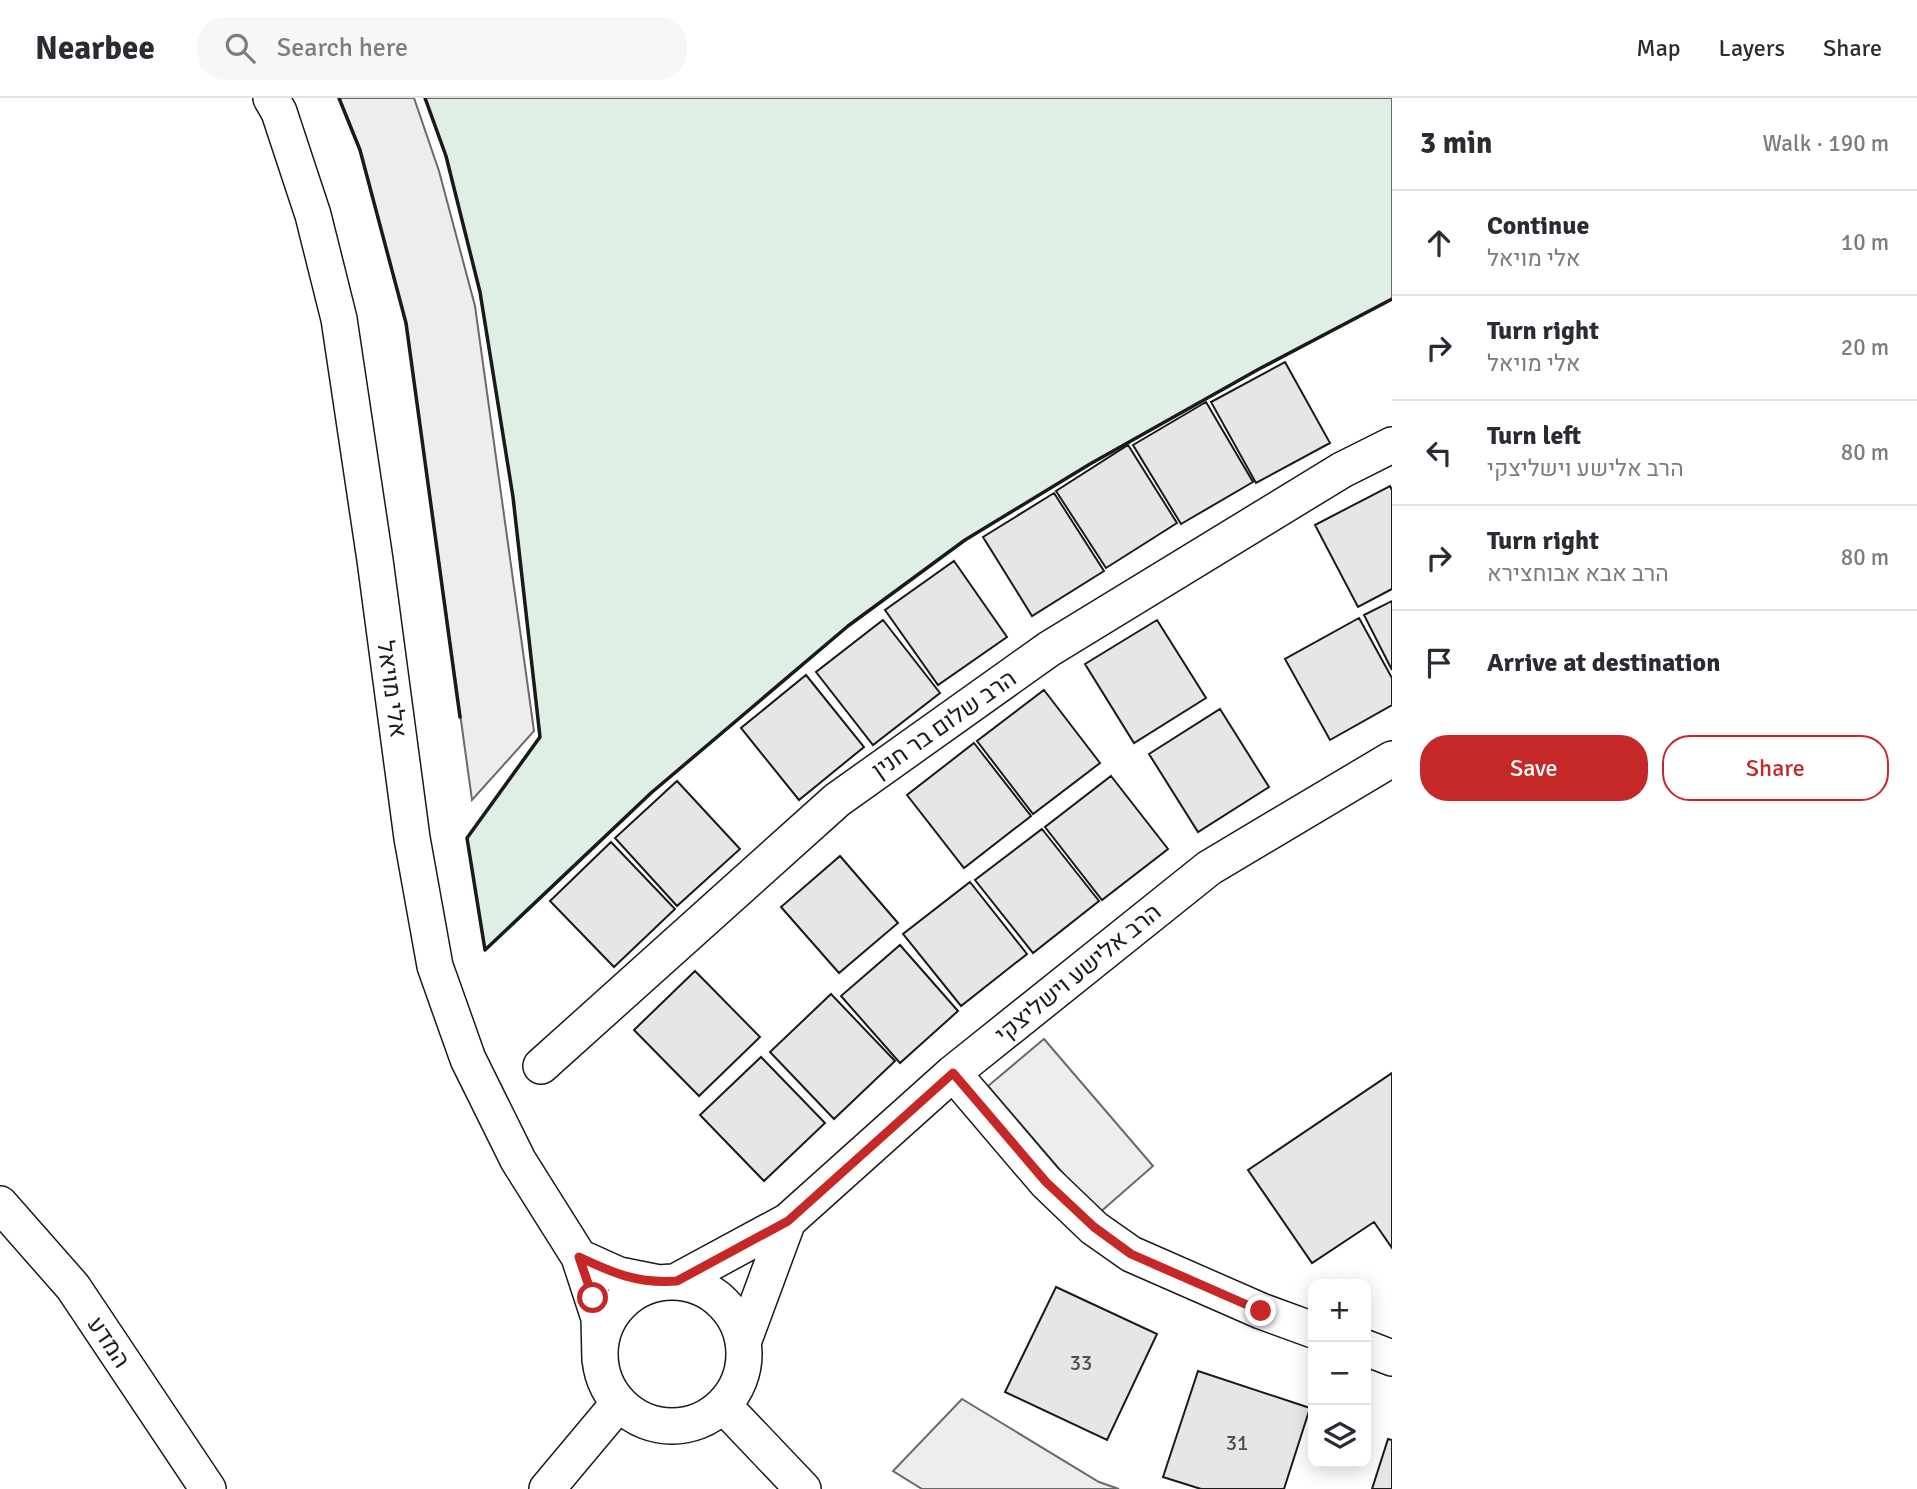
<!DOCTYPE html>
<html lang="en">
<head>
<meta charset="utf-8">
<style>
	body { margin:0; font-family:Signika,Heebo,sans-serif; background:#f7f7f7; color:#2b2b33 }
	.controls { position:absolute; right:21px; bottom:21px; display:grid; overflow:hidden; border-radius:14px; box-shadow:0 4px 18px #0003 }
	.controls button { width:63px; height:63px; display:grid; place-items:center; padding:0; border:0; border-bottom:2px solid #e1e1e2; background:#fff; color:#2b2b33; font:35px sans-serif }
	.stop { position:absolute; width:21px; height:21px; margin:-16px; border:5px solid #c62828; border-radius:50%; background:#fff }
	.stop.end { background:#c62828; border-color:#fff; box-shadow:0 2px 7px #0008 }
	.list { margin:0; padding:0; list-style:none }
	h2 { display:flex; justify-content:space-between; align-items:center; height:91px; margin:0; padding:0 28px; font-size:30px }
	h2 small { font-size:23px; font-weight:400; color:#7c7c81 }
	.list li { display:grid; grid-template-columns:46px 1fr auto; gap:21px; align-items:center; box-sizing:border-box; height:105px; padding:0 28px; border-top:2px solid #e1e1e2 }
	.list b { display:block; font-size:26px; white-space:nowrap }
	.list p { margin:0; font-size:23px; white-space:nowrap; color:#7c7c81 }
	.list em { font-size:23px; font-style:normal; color:#7c7c81 }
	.actions { display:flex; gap:14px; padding:21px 28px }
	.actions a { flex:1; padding:16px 0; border:2px solid #c62828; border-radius:28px; text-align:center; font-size:24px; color:#c62828 }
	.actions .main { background:#c62828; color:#fff }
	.icon { flex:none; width:38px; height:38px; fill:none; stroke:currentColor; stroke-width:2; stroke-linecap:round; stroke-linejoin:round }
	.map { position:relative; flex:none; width:1392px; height:1391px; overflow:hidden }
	header { display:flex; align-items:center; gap:42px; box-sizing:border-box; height:98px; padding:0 35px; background:#fff; border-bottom:2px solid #e1e1e2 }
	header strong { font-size:33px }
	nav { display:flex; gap:38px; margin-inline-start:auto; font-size:24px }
	.search { width:490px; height:63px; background:#f7f7f7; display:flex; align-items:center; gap:18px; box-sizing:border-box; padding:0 24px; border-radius:28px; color:#7c7c81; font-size:26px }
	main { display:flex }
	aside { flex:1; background:#fff }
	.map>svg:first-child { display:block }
	.green { fill:#e0efe3; stroke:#6a6a6a; stroke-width:2 }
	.parking { fill:#ededed; stroke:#6a6a6a; stroke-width:2 }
	.building { fill:#e6e6e6; stroke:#1a1a1a; stroke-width:2 }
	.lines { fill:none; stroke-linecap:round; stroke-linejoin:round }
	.minor-casing { stroke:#1a1a1a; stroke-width:38 }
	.minor { stroke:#fff; stroke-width:35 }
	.wall { stroke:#1a1a1a; stroke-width:3.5 }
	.route { stroke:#c62828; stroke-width:9 }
	.labels { text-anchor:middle; stroke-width:5; stroke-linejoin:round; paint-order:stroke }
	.number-label { font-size:21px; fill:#4d4d4d }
	.street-label { font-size:24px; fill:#1a1a1a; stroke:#fff }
</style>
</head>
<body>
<header>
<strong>Nearbee</strong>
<div class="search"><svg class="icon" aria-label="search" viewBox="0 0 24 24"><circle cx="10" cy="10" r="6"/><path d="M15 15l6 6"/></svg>Search here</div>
<nav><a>Map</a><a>Layers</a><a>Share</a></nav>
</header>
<main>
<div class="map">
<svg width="1392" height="1391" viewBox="0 0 1392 1391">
	<rect width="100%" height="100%" fill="#fff"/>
	<!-- green -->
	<path class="green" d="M425,0h967v201l-133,70 -169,95 -125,76 -117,86 -197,167 -166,157 -18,-112 73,-102 -27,-239 -33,-205 -34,-136z"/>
	<!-- parking -->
	<path class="parking" d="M339,0h75l25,73 36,135 59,425 -62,69 -66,-477 -46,-173z
		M1044,941l109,127 -55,48 -110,-128z
		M962,1301l137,83 20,7h-197l-29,-18z"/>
	<!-- building -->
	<path class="building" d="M1285,264l45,81 -74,40 -45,-81z
		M1206,304l47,80 -72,42 -48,-79z
		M1128,347l49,78 -71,45 -50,-77z
		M1390,388l2,4v99l-34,18 -43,-82z
		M1054,395l50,78 -72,45 -49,-79z
		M954,463l53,76 -69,48 -53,-75z
		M1392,503v69l-28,-55z
		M1359,520l33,60v27l-62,35 -45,-81z
		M883,522l57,73 -67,52 -57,-73z
		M1157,522l49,78 -72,45 -49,-79z
		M806,577l58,72 -65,53 -58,-72z
		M1044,592l56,73 -67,51 -56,-73z
		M1220,611l49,78 -71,45 -49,-78z
		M974,645l57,73 -67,52 -57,-73z
		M1111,678l57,73 -66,51 -57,-73z
		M677,683l63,68 -63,57 -62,-68z
		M1042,731l57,72 -66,52 -58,-73z
		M611,744l64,67 -61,58 -64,-66z
		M840,758l58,67 -59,50 -58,-66z
		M970,784l57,72 -66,52 -58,-72z
		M900,847l58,66 -58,52 -59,-67z
		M695,873l65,66 -61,59 -65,-66z
		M831,896l64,67 -61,58 -64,-67z
		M761,959l64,66 -61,58 -64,-66z
		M1392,975v175l-18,-26 -62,41 -64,-93z
		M1056,1189l101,47 -50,106 -102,-48z
		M1198,1273l112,37 -26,81h-83l-38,-12z
		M1388,1341l4,1v49h-20z"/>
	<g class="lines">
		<!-- minor casing -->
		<g class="minor-casing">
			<path id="minor" d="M271,0l8,14 34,103 26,104 36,241 37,278 23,128 33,93 50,101 61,97 20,61 1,42
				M541,968l296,-266 212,-151 293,-179 50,-25
				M953,975l93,109 48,46 37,26 130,57 52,19
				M0,1106l73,83 135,202
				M579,1159l40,18 40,8
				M677,1183l111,-60 165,-148 256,-205 183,-109
				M600 1256a72 72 0 1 1 144 0a72 72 0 1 1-144 0Z
				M744,1242l44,-119
				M1366,1250l26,10
				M723,1307l80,84
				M547,1391l72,-86"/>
		</g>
		<!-- minor -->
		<use href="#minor" class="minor"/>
		<!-- wall -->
		<path class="wall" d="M339,0l21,52 46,173 54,394
			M425,0l21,58 34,136 33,205 27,240 -73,101 18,112 166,-157 197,-167 117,-86 125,-76 169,-95 133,-70"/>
	</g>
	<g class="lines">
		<!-- route -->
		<path class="route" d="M593,1200l-14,-41c34,16 59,27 98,24l111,-60 165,-148 93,109 48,45 37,27 130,57"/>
	</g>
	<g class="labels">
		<!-- number labels -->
		<g class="number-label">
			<text x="1081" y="1272">33</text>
			<text x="1237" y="1352">31</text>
		</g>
		<!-- street labels -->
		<g class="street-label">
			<text transform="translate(392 591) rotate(82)" y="8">אלי מויאל</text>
			<text transform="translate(944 626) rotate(-35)" y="8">הרב שלום בר חנין</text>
			<text transform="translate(1078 875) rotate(-39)" y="8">הרב אלישע וישליצקי</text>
			<text transform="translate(109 1244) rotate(56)" y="8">המדע</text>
		</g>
	</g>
</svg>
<div class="controls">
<button>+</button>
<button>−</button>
<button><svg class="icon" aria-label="layers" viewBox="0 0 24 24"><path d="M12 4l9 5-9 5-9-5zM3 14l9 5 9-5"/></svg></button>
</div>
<div class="stop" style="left:593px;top:1200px"></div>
<div class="stop end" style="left:1261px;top:1213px"></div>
</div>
<aside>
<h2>3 min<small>Walk · 190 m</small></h2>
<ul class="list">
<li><svg class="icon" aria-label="ahead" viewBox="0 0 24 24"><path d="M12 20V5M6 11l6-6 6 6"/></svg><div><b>Continue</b><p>אלי מויאל</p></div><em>10 m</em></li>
<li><svg class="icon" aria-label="right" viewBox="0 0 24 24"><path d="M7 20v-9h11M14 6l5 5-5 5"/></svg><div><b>Turn right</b><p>אלי מויאל</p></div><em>20 m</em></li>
<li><svg class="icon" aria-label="left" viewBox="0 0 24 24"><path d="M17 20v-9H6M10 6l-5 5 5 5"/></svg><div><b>Turn left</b><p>הרב אלישע וישליצקי</p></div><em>80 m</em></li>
<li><svg class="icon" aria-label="right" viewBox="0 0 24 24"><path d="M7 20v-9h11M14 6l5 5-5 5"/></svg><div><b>Turn right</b><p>הרב אבא אבוחצירא</p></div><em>80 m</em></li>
<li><svg class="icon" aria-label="arrive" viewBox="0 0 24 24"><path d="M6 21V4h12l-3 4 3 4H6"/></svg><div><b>Arrive at destination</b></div></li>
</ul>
<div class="actions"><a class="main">Save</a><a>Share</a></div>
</aside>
</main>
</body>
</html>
